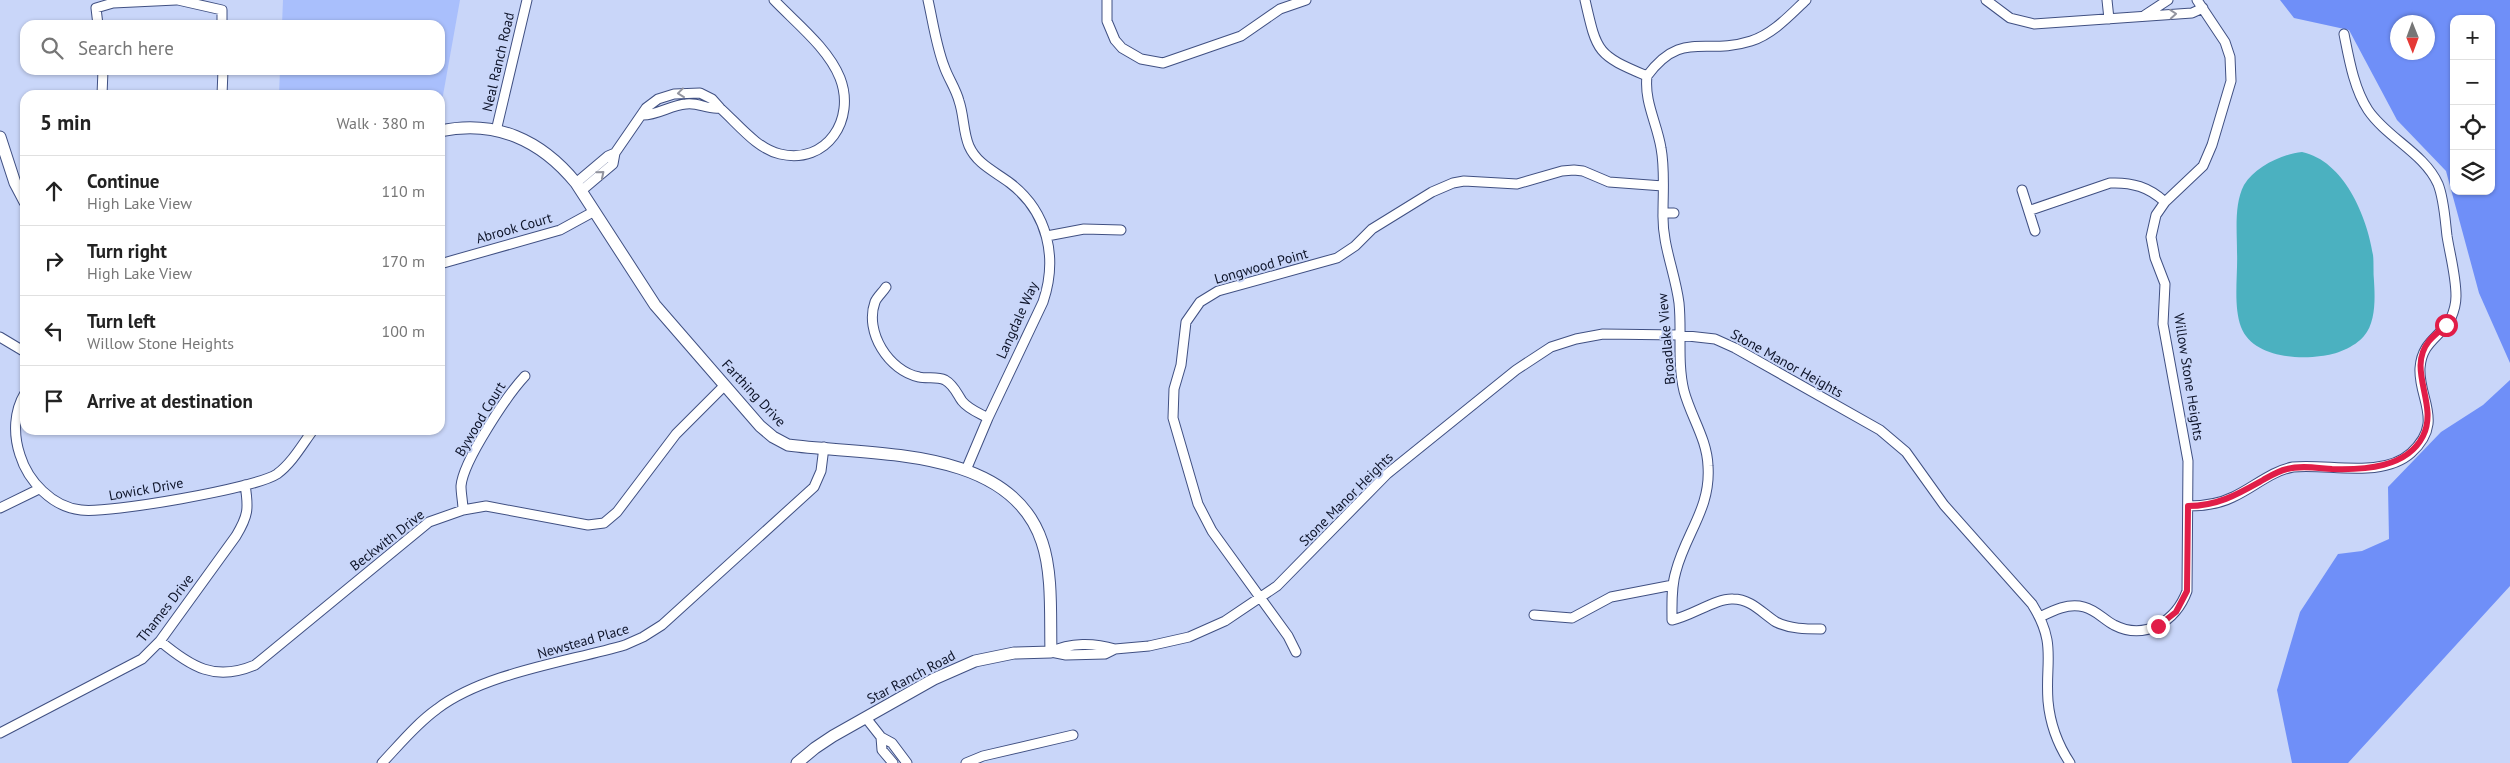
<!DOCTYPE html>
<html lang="en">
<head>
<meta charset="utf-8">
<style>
	body { margin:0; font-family:"PT Sans",sans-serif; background:#f2f2f2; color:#222 }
	.controls { position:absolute; right:15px; top:15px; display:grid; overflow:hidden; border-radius:10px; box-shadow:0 1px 4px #0004 }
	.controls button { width:45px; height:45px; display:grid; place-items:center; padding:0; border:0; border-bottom:1px solid #e0e0e0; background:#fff; color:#222; font:25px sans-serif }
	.compass { position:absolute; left:2390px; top:15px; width:45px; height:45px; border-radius:50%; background:#fff; box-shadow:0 1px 4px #0004; rotate:179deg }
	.stop { position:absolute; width:15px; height:15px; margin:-11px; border:4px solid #e11d48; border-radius:50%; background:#fff }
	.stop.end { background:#e11d48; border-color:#fff; box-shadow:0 1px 5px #0008 }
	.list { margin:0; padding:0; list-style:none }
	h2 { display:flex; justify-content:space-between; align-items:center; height:65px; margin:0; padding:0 20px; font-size:21px }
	h2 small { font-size:16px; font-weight:400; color:#767676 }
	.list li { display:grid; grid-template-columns:32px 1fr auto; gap:15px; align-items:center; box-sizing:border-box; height:70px; padding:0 20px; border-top:1px solid #e0e0e0 }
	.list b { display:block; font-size:19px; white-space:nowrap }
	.list p { margin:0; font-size:16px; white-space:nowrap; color:#767676 }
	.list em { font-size:16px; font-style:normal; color:#767676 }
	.icon { flex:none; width:28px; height:28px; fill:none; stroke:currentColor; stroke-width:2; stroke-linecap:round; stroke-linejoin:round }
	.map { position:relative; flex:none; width:2510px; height:763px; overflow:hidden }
	.search { position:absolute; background:#fff; box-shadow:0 1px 4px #0004; left:20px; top:20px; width:425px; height:55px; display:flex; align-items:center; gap:12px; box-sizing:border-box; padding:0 18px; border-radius:15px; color:#767676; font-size:19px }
	.panel { position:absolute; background:#fff; box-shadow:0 1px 4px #0004; left:20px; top:90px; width:425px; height:345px; border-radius:15px }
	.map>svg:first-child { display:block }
	.green { fill:#a9bffc }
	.forest { fill:#6f8ff8; fill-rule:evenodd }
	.water { fill:#4bb1c0 }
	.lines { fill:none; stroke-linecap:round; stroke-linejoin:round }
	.minor-casing { stroke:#405082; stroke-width:11 }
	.tertiary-casing { stroke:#405082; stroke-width:13 }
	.minor { stroke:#fff; stroke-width:9 }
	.tertiary { stroke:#fff; stroke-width:11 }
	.oneway { stroke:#93959f }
	.route { stroke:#e11d48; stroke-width:6 }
	.labels { text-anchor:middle; stroke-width:4; stroke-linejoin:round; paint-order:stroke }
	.street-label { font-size:14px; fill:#0e1429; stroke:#c9d6f9 }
</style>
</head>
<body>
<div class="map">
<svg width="2510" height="763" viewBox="0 0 2510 763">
	<rect width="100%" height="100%" fill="#c9d6f9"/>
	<!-- green -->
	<path class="green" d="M283,0h177l-20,112v-17h-161l1,-25h160v-45h-158z"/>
	<!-- forest -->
	<path class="forest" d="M2280,0h230v363l-31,-70 -33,-122 -49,-51 -48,-90 -55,-12zM2454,19h37v172h-37zM2398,22h30v30h-30z
		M2510,380v206l-162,177h-56l-15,-73 23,-78 38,-58 24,-3 27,-12 -1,-52 53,-55 42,-27z"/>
	<!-- water -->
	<path class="water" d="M2302,152c42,9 65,64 71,103 1,8 0,17 1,26 1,17 2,41 -10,55 -9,11 -29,19 -43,20 -26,4 -69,0 -80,-29 -8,-22 -3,-52 -4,-75 0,-21 -3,-48 7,-67 11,-18 38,-31 58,-33z"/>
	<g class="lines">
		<!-- minor casing -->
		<g class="minor-casing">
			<path id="minor" d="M178,0l44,10v15
				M928,0c5,22 8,45 16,66 4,12 12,23 15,35 5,14 4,31 10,45 8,18 25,25 41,37 38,29 48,75 33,119l-55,116 -22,52
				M1107,0v21l8,19 7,8 19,11 22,4 78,-27 39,-27 26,-9
				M1585,0c12,53 12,55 62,76 -3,26 10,47 14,72 4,21 2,44 2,65
				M1986,0l24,18 24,6 158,-11 11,-5
				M2107,0l2,19
				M2145,15l23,-15
				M98,25l-2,-17 17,-5 63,-3
				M1647,76c35,-47 57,-20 104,-35 22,-7 39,-26 55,-41
				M102,95l1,-25
				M222,95l1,-25
				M643,115c15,0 28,-10 43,-11 12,-2 22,6 34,4
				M496,131l31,-131
				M576,183l32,-27 7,-3
				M2022,190l13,41
				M581,191l32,-27 2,-11 31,-45 12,-9 16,-5 26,-1 12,6 8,9c18,16 37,41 60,46 47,11 76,-35 60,-76 -12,-30 -44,-55 -66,-78
				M2031,210l79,-27c22,-1 39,4 55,19
				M1674,213h-11c-1,32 12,59 16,90 3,29 -2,59 5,88 7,26 23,48 24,75 3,42 -22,67 -32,105 -5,16 -4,33 -4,49 20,-4 44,-22 61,-21 18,0 29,14 43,23 14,7 30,7 45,7
				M1047,236l37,-7 37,1
				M440,264l120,-34 33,-18
				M886,287c-3,5 -9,10 -11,15 -11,30 14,69 44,75 8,2 18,-1 26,3 9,5 12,14 17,21 6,8 17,12 26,17
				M0,337l25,15
				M25,393c-11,18 -12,41 -5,62 8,26 32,52 61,55 27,4 175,-22 196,-36 15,-11 25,-29 36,-44
				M2188,506c16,0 31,-2 45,-9 20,-9 38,-26 60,-30 34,-4 89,12 118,-14 34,-31 7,-54 9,-85 2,-27 20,-30 31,-50 3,-7 5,-15 5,-22 0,-20 -6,-41 -9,-60 -2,-17 -3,-37 -9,-52 -14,-31 -51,-46 -70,-74 -14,-21 -19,-51 -24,-76
				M0,508l39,-19
				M463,510c0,-8 -2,-16 -2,-24 2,-25 47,-92 64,-110
				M1534,615l38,3 39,-21 62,-12
				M2040,617c14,-7 28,-14 44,-10 12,3 19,12 30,18 31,16 62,-4 73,-34l1,-130 -25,-137 2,-40 -10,-26 -4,-21 5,-22 9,-13 38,-36 9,-21 19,-64 -1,-24 -5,-15 -28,-42
				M160,641c31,26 55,41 95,24l174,-143 34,-12 23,-4 102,19 16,-2 13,-11 59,-78 48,-48
				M1051,652l15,3 39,-1 10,-5 34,-3 40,-9 36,-16 52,-35 110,-112 129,-104 35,-23 25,-8 27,-5 76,1 36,4 20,9 145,82 26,22 38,53 88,99c25,40 13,56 16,97 2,22 10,44 22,62
				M1051,652c19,-10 44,-9 64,-3
				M1296,652l-8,-16 -76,-105 -14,-27 -25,-86 1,-29 7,-24 5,-43 14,-20 18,-11 119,-33 18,-12 17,-17 60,-37 21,-9 11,-2 53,3 45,-13 12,-1 9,1 26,11 54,4
				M866,718l15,19 11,6 15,20
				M0,733l142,-74 18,-18 76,-105c12,-20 13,-27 9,-51
				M881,737l1,13 11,13
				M382,763c18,-19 34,-39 55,-54 47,-36 130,-47 188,-64l18,-8 19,-12 152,-138 7,-16 3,-24
				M966,763l17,-7 90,-21"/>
		</g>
		<!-- tertiary casing -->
		<g class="tertiary-casing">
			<path id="tertiary" d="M440,131c55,-12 101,9 136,52l79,122 105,121 13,11 15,8c82,11 222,0 254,97 11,32 8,76 9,110l-37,1 -39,8 -41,18 -101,57 -18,12 -18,15
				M0,137l15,46 10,19"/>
		</g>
		<!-- minor -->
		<use href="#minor" class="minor"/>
		<!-- tertiary -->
		<use href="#tertiary" class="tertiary"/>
	</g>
	<!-- one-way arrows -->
	<defs><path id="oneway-chevron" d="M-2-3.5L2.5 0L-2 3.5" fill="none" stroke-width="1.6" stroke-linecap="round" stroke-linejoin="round" transform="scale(1.25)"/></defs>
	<g class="oneway">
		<use href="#oneway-chevron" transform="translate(2173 14) rotate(-4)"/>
		<use href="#oneway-chevron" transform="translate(681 93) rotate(173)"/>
		<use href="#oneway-chevron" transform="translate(601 174) rotate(-40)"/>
	</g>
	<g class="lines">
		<!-- route -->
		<path class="route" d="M2158,626l18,-14 11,-21 1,-85c30,0 50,-12 75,-26 7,-4 15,-9 24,-11 14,-4 30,-1 45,0 32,1 75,-1 91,-33 16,-32 -17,-66 6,-95 5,-6 12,-11 17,-16"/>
	</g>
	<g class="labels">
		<!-- street labels -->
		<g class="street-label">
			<text transform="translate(498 62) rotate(-77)" y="5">Neal Ranch Road</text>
			<text transform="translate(514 228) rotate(-16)" y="5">Abrook Court</text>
			<text transform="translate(1261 266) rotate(-16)" y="5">Longwood Point</text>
			<text transform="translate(1017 320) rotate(-66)" y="5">Langdale Way</text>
			<text transform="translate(1666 339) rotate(-95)" y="5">Broadlake View</text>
			<text transform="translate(1787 363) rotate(29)" y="5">Stone Manor Heights</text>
			<text transform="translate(2189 377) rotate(81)" y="5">Willow Stone Heights</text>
			<text transform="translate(754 393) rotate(47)" y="5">Farthing Drive</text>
			<text transform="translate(480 419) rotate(-59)" y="5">Bywood Court</text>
			<text transform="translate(146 489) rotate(-10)" y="5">Lowick Drive</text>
			<text transform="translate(1346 499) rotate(-45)" y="5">Stone Manor Heights</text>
			<text transform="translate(387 540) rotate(-38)" y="5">Beckwith Drive</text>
			<text transform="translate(165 608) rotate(-52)" y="5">Thames Drive</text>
			<text transform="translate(583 641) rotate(-16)" y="5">Newstead Place</text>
			<text transform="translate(911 677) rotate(-28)" y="5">Star Ranch Road</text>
		</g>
	</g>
</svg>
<div class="controls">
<button>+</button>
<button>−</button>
<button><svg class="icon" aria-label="locate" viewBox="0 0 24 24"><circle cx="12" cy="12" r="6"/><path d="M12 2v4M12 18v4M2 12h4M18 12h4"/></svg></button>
<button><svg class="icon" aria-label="layers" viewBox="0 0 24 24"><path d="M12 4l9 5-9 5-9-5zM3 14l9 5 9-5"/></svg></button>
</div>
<svg class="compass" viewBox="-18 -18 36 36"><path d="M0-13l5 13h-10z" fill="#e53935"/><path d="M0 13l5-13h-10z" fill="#767676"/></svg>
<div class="stop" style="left:2446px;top:325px"></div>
<div class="stop end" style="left:2158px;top:626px"></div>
<div class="search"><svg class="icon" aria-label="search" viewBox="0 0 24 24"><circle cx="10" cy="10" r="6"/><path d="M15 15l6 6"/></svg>Search here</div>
<section class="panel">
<h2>5 min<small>Walk · 380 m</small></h2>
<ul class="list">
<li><svg class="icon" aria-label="ahead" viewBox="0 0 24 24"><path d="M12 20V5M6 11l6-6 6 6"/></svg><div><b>Continue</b><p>High Lake View</p></div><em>110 m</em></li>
<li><svg class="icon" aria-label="right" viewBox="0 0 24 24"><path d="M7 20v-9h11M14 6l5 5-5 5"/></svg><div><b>Turn right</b><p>High Lake View</p></div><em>170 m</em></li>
<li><svg class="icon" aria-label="left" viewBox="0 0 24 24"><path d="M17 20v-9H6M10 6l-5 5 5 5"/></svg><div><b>Turn left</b><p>Willow Stone Heights</p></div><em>100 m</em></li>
<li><svg class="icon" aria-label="arrive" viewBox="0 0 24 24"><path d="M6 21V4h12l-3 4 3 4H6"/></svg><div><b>Arrive at destination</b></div></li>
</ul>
</section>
</div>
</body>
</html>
